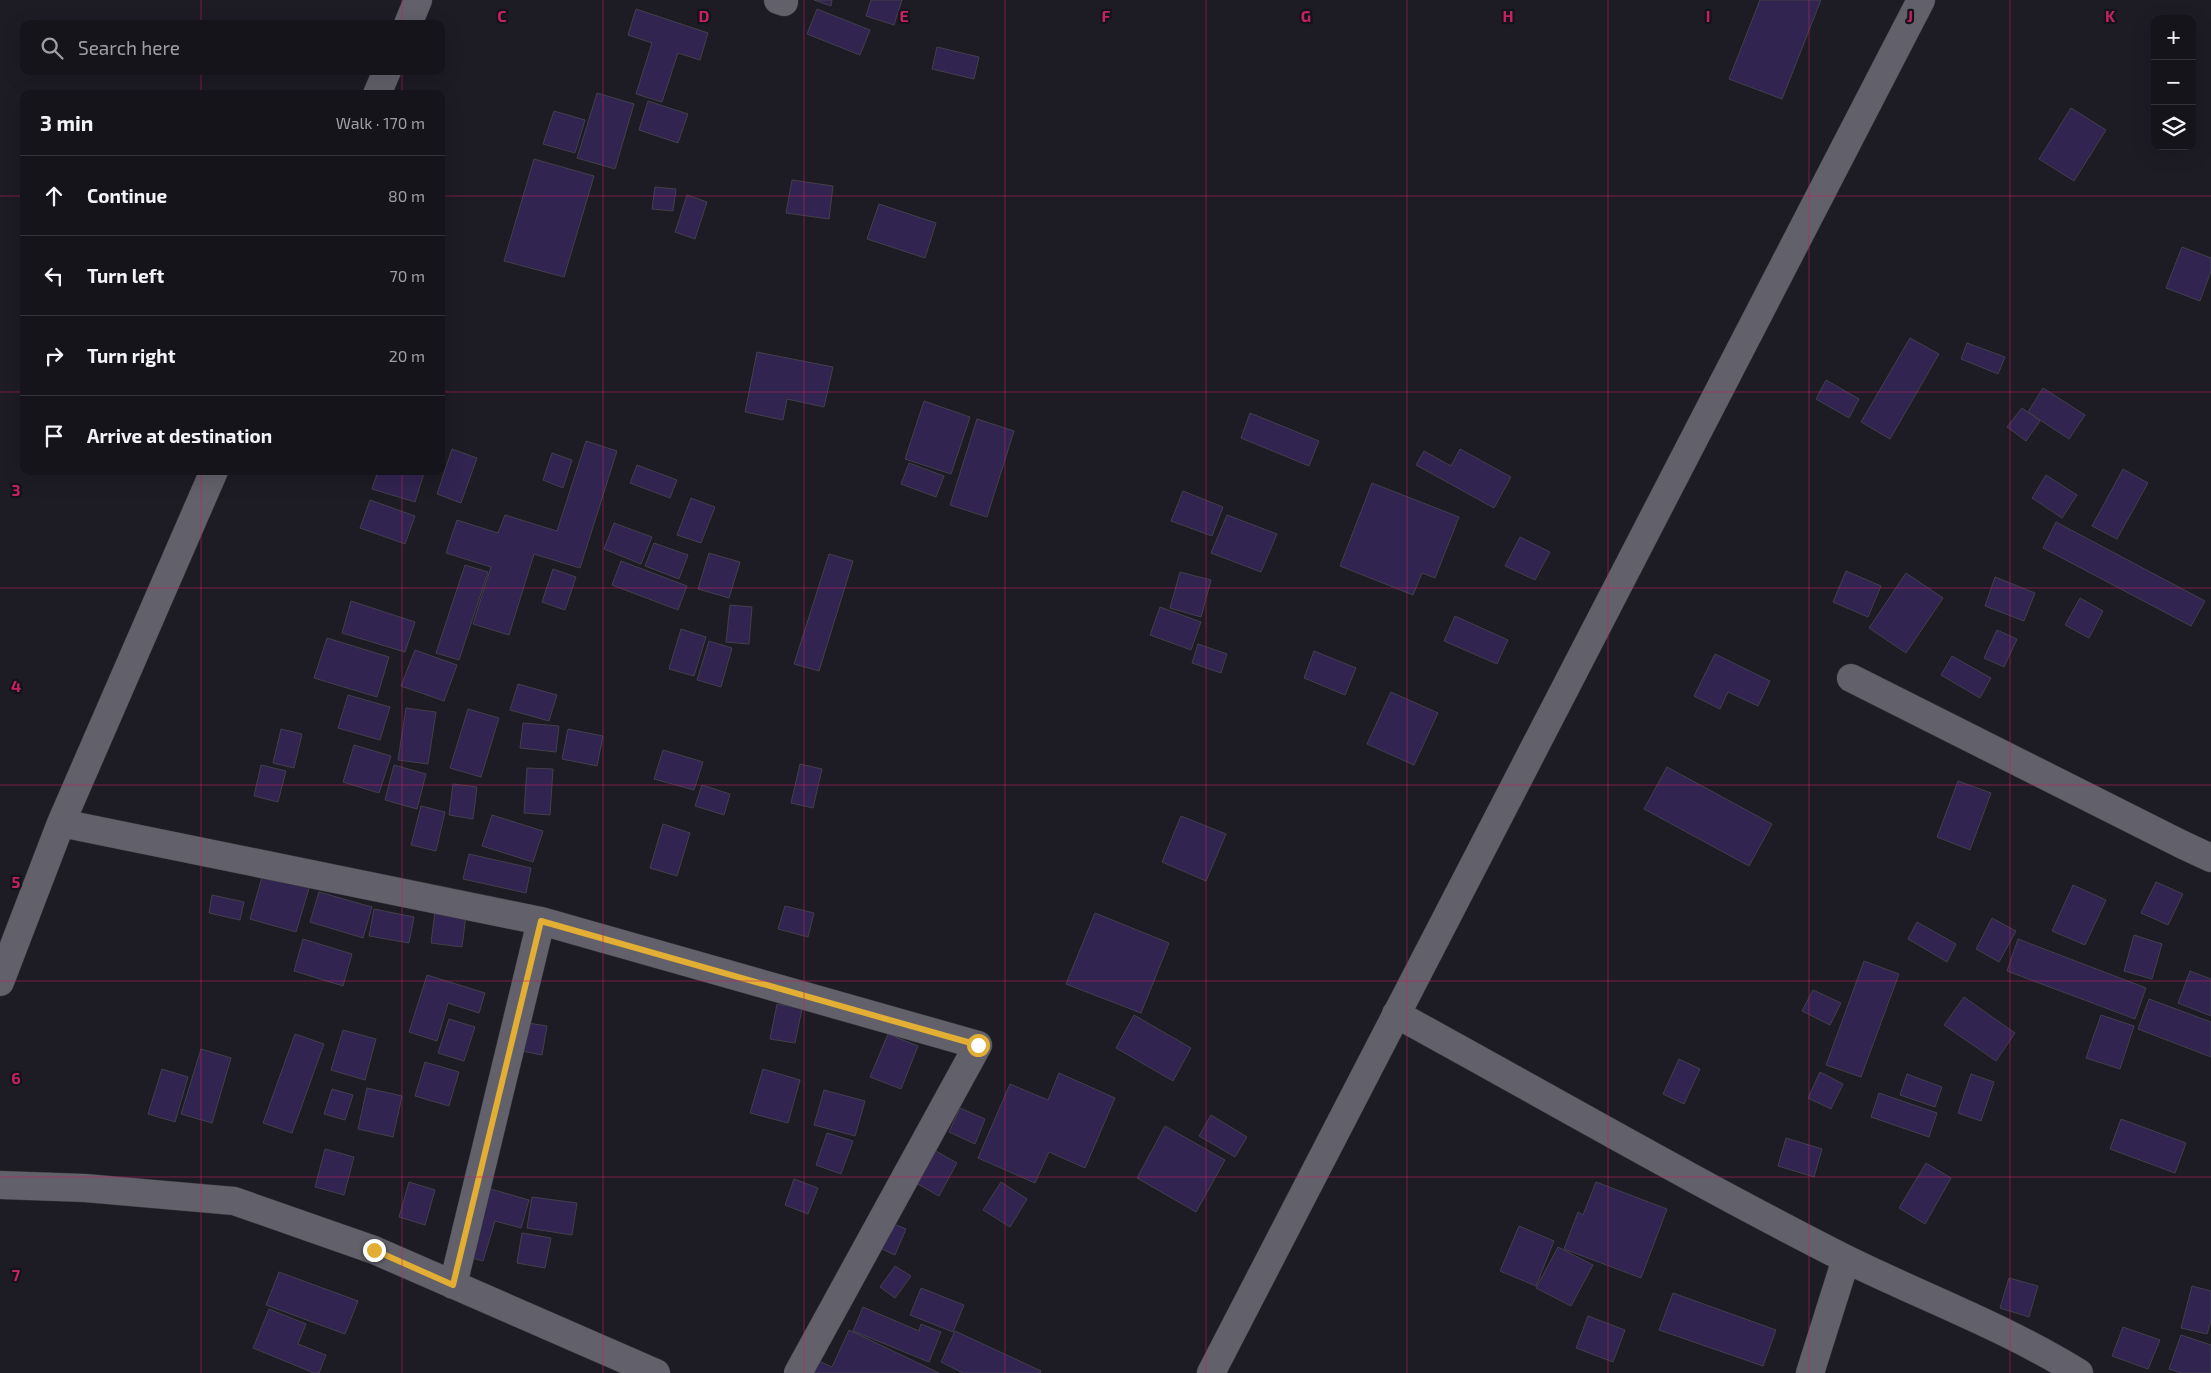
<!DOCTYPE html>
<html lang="en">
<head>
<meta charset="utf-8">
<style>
	body { margin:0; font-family:"Exo 2",sans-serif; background:#232128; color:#f1f3f6 }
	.controls { position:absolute; right:15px; top:15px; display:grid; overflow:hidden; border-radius:10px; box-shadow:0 5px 20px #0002 }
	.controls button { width:45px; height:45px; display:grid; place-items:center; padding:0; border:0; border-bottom:1px solid #35333a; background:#16141b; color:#f1f3f6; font:25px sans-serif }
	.stop { position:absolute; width:15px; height:15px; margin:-11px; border:4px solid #e2af34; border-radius:50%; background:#fff }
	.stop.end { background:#e2af34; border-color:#fff; box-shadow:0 1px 5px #0008 }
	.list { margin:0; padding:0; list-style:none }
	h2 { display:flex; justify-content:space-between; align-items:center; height:65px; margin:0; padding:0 20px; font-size:21px }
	h2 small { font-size:16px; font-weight:400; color:#9e9ea3 }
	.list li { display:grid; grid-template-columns:32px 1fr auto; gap:15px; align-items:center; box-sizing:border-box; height:80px; padding:0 20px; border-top:1px solid #35333a }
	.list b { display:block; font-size:19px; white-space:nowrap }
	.list em { font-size:16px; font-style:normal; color:#9e9ea3 }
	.icon { flex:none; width:28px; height:28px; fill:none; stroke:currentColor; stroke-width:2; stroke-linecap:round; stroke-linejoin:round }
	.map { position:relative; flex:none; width:2211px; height:1373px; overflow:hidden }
	.search { position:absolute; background:#16141b; box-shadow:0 5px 20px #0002; left:20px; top:20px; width:425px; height:55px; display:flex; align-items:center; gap:12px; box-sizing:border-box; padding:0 18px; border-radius:10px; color:#9e9ea3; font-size:19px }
	.panel { position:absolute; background:#16141b; box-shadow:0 5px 20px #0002; left:20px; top:90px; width:425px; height:385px; border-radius:10px }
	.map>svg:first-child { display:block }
	.building { fill:#312451; stroke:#42404a }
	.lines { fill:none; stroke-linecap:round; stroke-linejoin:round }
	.minor-casing { stroke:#37363d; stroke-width:29 }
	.minor { stroke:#62606a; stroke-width:28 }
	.route { stroke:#e2af34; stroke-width:6 }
	.grid { fill:none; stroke:#c42262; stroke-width:1; stroke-opacity:0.55 }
	.grid-label { font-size:16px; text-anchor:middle; font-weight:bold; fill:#c42262; stroke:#14121b; stroke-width:4.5; stroke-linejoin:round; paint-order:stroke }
</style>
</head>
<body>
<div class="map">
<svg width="2211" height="1373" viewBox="0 0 2211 1373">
	<rect width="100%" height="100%" fill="#1d1b24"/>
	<!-- building -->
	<path class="building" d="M814,0h18l-1,6z
		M871,0h31l-8,25 -28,-9z
		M1760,0h61l-39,99 -53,-20z
		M636,9l72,24 -8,27 -22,-7 -16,49 -26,-8 16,-51 -24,-8z
		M817,9l53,21 -10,25 -53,-21z
		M937,47l42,10 -5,22 -42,-10z
		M597,93l37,11 -19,65 -38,-11z
		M648,101l40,13 -10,29 -39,-13z
		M2071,108l35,22 -32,51 -35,-22z
		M554,111l31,9 -10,33 -32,-9z
		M534,159l60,17 -30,101 -60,-16z
		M792,180l41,6 -4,33 -43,-6z
		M655,187l21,2 -3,22 -21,-2z
		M687,195l20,7 -12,37 -20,-7z
		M879,204l57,19 -11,35 -58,-19z
		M2182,247l29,11v13l-11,30 -34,-13z
		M1910,338l29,16 -49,85 -29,-17z
		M1967,343l38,14 -7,17 -37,-15z
		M757,352l76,15 -9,40 -37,-8 -4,21 -38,-8z
		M1826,380l33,19 -10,19 -33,-19z
		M2043,388l42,27 -16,24 -41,-27z
		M924,401l46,16 -19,57 -46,-15z
		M2022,408l18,13 -14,20 -19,-14z
		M1250,413l69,28 -10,25 -68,-28z
		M977,419l37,12 -27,86 -37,-12z
		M586,441l31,10 -37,117 -46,-14 -25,81 -36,-11 18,-57 -45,-14 11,-33 41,13 7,-18 52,16z
		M452,449l25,9 -16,45 -24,-9z
		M1460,449l51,28 -17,31 -78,-43 8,-14 27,15z
		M552,453l20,7 -9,28 -20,-8z
		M909,463l35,13 -8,21 -35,-13z
		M637,465l40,15 -7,18 -40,-15z
		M2123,469l25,14 -31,56 -25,-13z
		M378,471l46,2 -9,29 -43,-13z
		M2046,475l31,20 -15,23 -30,-20z
		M1372,483l87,34 -24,61 -13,-5 -9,22 -73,-29z
		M1183,491l40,16 -11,29 -41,-15z
		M691,498l24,9 -14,36 -24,-8z
		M370,500l45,16 -10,28 -45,-16z
		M1227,515l50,19 -16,38 -50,-19z
		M2056,522l149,79 -14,25 -148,-78z
		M614,523l38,14 -11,27 -37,-15z
		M1520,537l30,15 -15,28 -30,-14z
		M654,543l34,12 -9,24 -34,-13z
		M709,553l31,9 -11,36 -31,-9z
		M829,554l24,7 -34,110 -25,-7z
		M621,561l66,25 -9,24 -66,-25z
		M465,565l23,7 -29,88 -23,-7z
		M553,569l23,8 -11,33 -23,-8z
		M1846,571l35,15 -13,31 -35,-15z
		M1180,572l31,8 -10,37 -31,-9z
		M1906,573l37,25 -37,55 -37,-25z
		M1995,577l40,16 -11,28 -39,-15z
		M2080,598l23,13 -14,27 -24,-13z
		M351,601l64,21 -10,30 -63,-19z
		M730,605l22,2 -3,37 -23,-2z
		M1160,607l41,15 -10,28 -41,-15z
		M1455,616l53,24 -11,24 -53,-23z
		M681,629l25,8 -12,39 -25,-7z
		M1997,630l20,9 -13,28 -20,-9z
		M327,638l62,19 -12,40 -63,-19z
		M709,641l23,7 -11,39 -24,-7z
		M1198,644l29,10 -6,19 -29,-10z
		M415,650l42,15 -13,36 -43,-15z
		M1314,651l42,17 -11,27 -41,-17z
		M1715,654l55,27 -12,25 -30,-14 -8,17 -26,-13z
		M1952,656l39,22 -11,20 -39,-23z
		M518,684l39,11 -8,26 -39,-11z
		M1391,692l47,21 -24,52 -47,-21z
		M348,695l42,12 -10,33 -42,-12z
		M406,708l30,4 -8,52 -30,-4z
		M468,709l31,9 -18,59 -31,-9z
		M523,723l36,3 -3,26 -36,-4z
		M281,729l21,5 -8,34 -21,-5z
		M568,729l35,7 -6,30 -35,-7z
		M354,745l37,11 -12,37 -36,-11z
		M663,750l40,12 -9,28 -40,-11z
		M800,764l22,5 -9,39 -22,-5z
		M261,765l25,6 -8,31 -24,-6z
		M394,765l32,9 -9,35 -32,-9z
		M1667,767l105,57 -23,42 -105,-57z
		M527,768l26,1 -3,46 -26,-2z
		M1958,781l33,12 -21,57 -33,-13z
		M453,784l24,3 -4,32 -24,-4z
		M702,785l28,9 -6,21 -29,-9z
		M421,806l24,6 -9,39 -25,-6z
		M492,815l51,16 -10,31 -51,-16z
		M1181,816l45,18 -20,47 -44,-19z
		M663,824l27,9 -13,43 -27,-8z
		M469,854l62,14 -5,25 -63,-14z
		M263,874l46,14 -13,44 -46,-13z
		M2156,882l27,12 -15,31 -27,-12z
		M2073,885l33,15 -21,45 -33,-14z
		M319,892l53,15 -9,31 -53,-16z
		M212,895l32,7 -4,18 -31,-7z
		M785,906l29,7 -6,24 -30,-8z
		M374,909l40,8 -5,26 -40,-7z
		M435,911l31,4 -4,32 -31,-4z
		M1095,913l74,30 -28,70 -75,-29z
		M1992,918l24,13 -17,31 -23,-13z
		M1917,922l39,22 -9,18 -39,-23z
		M2134,935l28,9 -10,35 -28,-8z
		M303,939l49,15 -9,32 -49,-15z
		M2018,939l128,49 -11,31 -128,-48z
		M1864,961l35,13 -38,103 -35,-12z
		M2190,971l21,8v37l-33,-13z
		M427,975l58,18 -6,20 -31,-10 -11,38 -28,-9z
		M1813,990l28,13 -11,22 -28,-14z
		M1964,997l51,36 -19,28 -52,-36z
		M2149,999l62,23v35l-73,-28z
		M777,1004l25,5 -7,34 -25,-4z
		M1134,1015l57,33 -18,33 -57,-33z
		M2101,1015l33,11 -14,43 -34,-11z
		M449,1019l26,8 -11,34 -26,-8z
		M522,1022l25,4 -5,29 -25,-5z
		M343,1030l33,9 -11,41 -34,-10z
		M295,1034l29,10 -32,89 -29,-10z
		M888,1034l30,12 -17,43 -31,-12z
		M201,1049l30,9 -19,65 -31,-9z
		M1679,1059l21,10 -16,35 -21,-10z
		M425,1062l34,10 -10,34 -34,-10z
		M162,1069l26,8 -13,45 -27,-8z
		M763,1069l37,11 -12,43 -38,-10z
		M1820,1072l23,12 -12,25 -23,-11z
		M1059,1073l56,25 -30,70 -36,-16 -14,31 -57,-25 32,-74 38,16z
		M1907,1074l35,13 -7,20 -35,-12z
		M1971,1074l23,8 -13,39 -23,-8z
		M367,1088l35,8 -9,41 -35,-8z
		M332,1089l21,6 -8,25 -21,-6z
		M824,1090l41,11 -10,35 -41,-11z
		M1879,1093l58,20 -8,24 -58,-20z
		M960,1108l25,11 -10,25 -26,-12z
		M1211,1115l36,22 -12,20 -36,-21z
		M2121,1119l65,24 -11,30 -65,-24z
		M1165,1126l60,34 -29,52 -59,-34z
		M827,1133l26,8 -12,33 -25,-9z
		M1786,1138l36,11 -8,28 -36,-11z
		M927,1146l30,17 -18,33 -30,-17z
		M325,1149l29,8 -10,38 -29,-8z
		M1926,1163l25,15 -26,46 -26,-16z
		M794,1179l24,9 -10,26 -23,-9z
		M409,1182l26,8 -10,35 -26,-8z
		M1001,1182l26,17 -17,28 -27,-17z
		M1596,1182l71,27 -26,69 -77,-29 14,-37 5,3z
		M470,1183l59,17 -8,28 -26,-7 -12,40 -32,-9z
		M532,1197l45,6 -5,32 -45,-7z
		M884,1220l22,9 -11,26 -22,-10z
		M1519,1226l35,15 -18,45 -36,-15z
		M522,1233l29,5 -6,30 -28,-5z
		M1558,1247l35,18 -22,41 -35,-18z
		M895,1266l16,10 -16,22 -15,-11z
		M279,1272l79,29 -13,33 -79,-29z
		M2009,1278l29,8 -9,31 -29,-9z
		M2192,1286l19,5v30l-4,13 -26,-6z
		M921,1288l43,17 -11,27 -43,-17z
		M1673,1293l103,37 -13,36 -104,-36z
		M863,1307l56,24 2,-7 20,8 -12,30 -76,-31z
		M269,1309l37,15 -8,20 28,11 -7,18h-5l-61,-25z
		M1588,1316l37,14 -12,32 -37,-14z
		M2123,1327l37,13 -12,29 -36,-13z
		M849,1330l90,43h-128l6,-13 15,7z
		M955,1331l86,40 -1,2h-77l-22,-11z
		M2181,1335l30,10v28h-29l-13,-4z"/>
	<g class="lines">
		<!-- minor casing -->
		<g class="minor-casing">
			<path id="minor" d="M778,0l6,2v-2
				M408,24l10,-24
				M377,94l10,-23
				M1851,678l330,166 30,14
				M61,823l480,98 437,124 -180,328
				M0,982l61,-159 153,-352
				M1396,1014c150,82 298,168 450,245 77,38 159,68 233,114
				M0,1185l85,3 149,13 140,49 282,123
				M453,1285l88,-364
				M1211,1373l710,-1373
				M1810,1373l36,-114"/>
		</g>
		<!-- minor -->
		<use href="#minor" class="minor"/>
	</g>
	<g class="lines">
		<!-- route -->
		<path class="route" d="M374,1250l79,35 88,-364 437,124"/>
	</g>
	<!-- grid -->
	<path class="grid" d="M201,0v24M402,0v24M603,0v1373M804,0v1373M1005,0v1373M1206,0v1373M1407,0v1373M1608,0v1373M1809,0v1373M2010,0v1373M201,71v23M402,71v23M0,196h24M441,196h1770M0,392h24M441,392h1770M201,471v902M402,471v902M0,588h2211M0,785h2211M0,981h2211M0,1177h2211"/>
	<g class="grid-label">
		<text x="502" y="22">C</text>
		<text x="704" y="22">D</text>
		<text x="904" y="22">E</text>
		<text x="1106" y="22">F</text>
		<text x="1306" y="22">G</text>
		<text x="1508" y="22">H</text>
		<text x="1708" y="22">I</text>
		<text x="1910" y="22">J</text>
		<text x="2110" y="22">K</text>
		<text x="16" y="496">3</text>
		<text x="16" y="692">4</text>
		<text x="16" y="888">5</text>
		<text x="16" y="1084">6</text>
		<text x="16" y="1281">7</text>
	</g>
</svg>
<div class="controls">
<button>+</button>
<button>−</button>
<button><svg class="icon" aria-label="layers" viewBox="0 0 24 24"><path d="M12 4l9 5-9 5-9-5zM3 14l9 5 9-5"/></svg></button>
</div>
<div class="stop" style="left:978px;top:1045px"></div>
<div class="stop end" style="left:374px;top:1250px"></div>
<div class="search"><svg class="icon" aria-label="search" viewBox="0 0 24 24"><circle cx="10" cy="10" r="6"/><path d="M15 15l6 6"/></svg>Search here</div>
<section class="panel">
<h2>3 min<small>Walk · 170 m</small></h2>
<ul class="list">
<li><svg class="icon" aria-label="ahead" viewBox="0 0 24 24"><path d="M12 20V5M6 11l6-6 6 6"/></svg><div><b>Continue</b></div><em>80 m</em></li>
<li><svg class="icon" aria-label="left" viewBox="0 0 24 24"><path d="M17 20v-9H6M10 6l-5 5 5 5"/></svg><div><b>Turn left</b></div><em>70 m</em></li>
<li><svg class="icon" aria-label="right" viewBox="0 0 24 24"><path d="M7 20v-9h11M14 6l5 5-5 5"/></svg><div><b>Turn right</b></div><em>20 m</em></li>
<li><svg class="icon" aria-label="arrive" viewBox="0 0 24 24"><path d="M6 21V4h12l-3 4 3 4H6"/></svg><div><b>Arrive at destination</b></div></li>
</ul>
</section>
</div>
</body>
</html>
